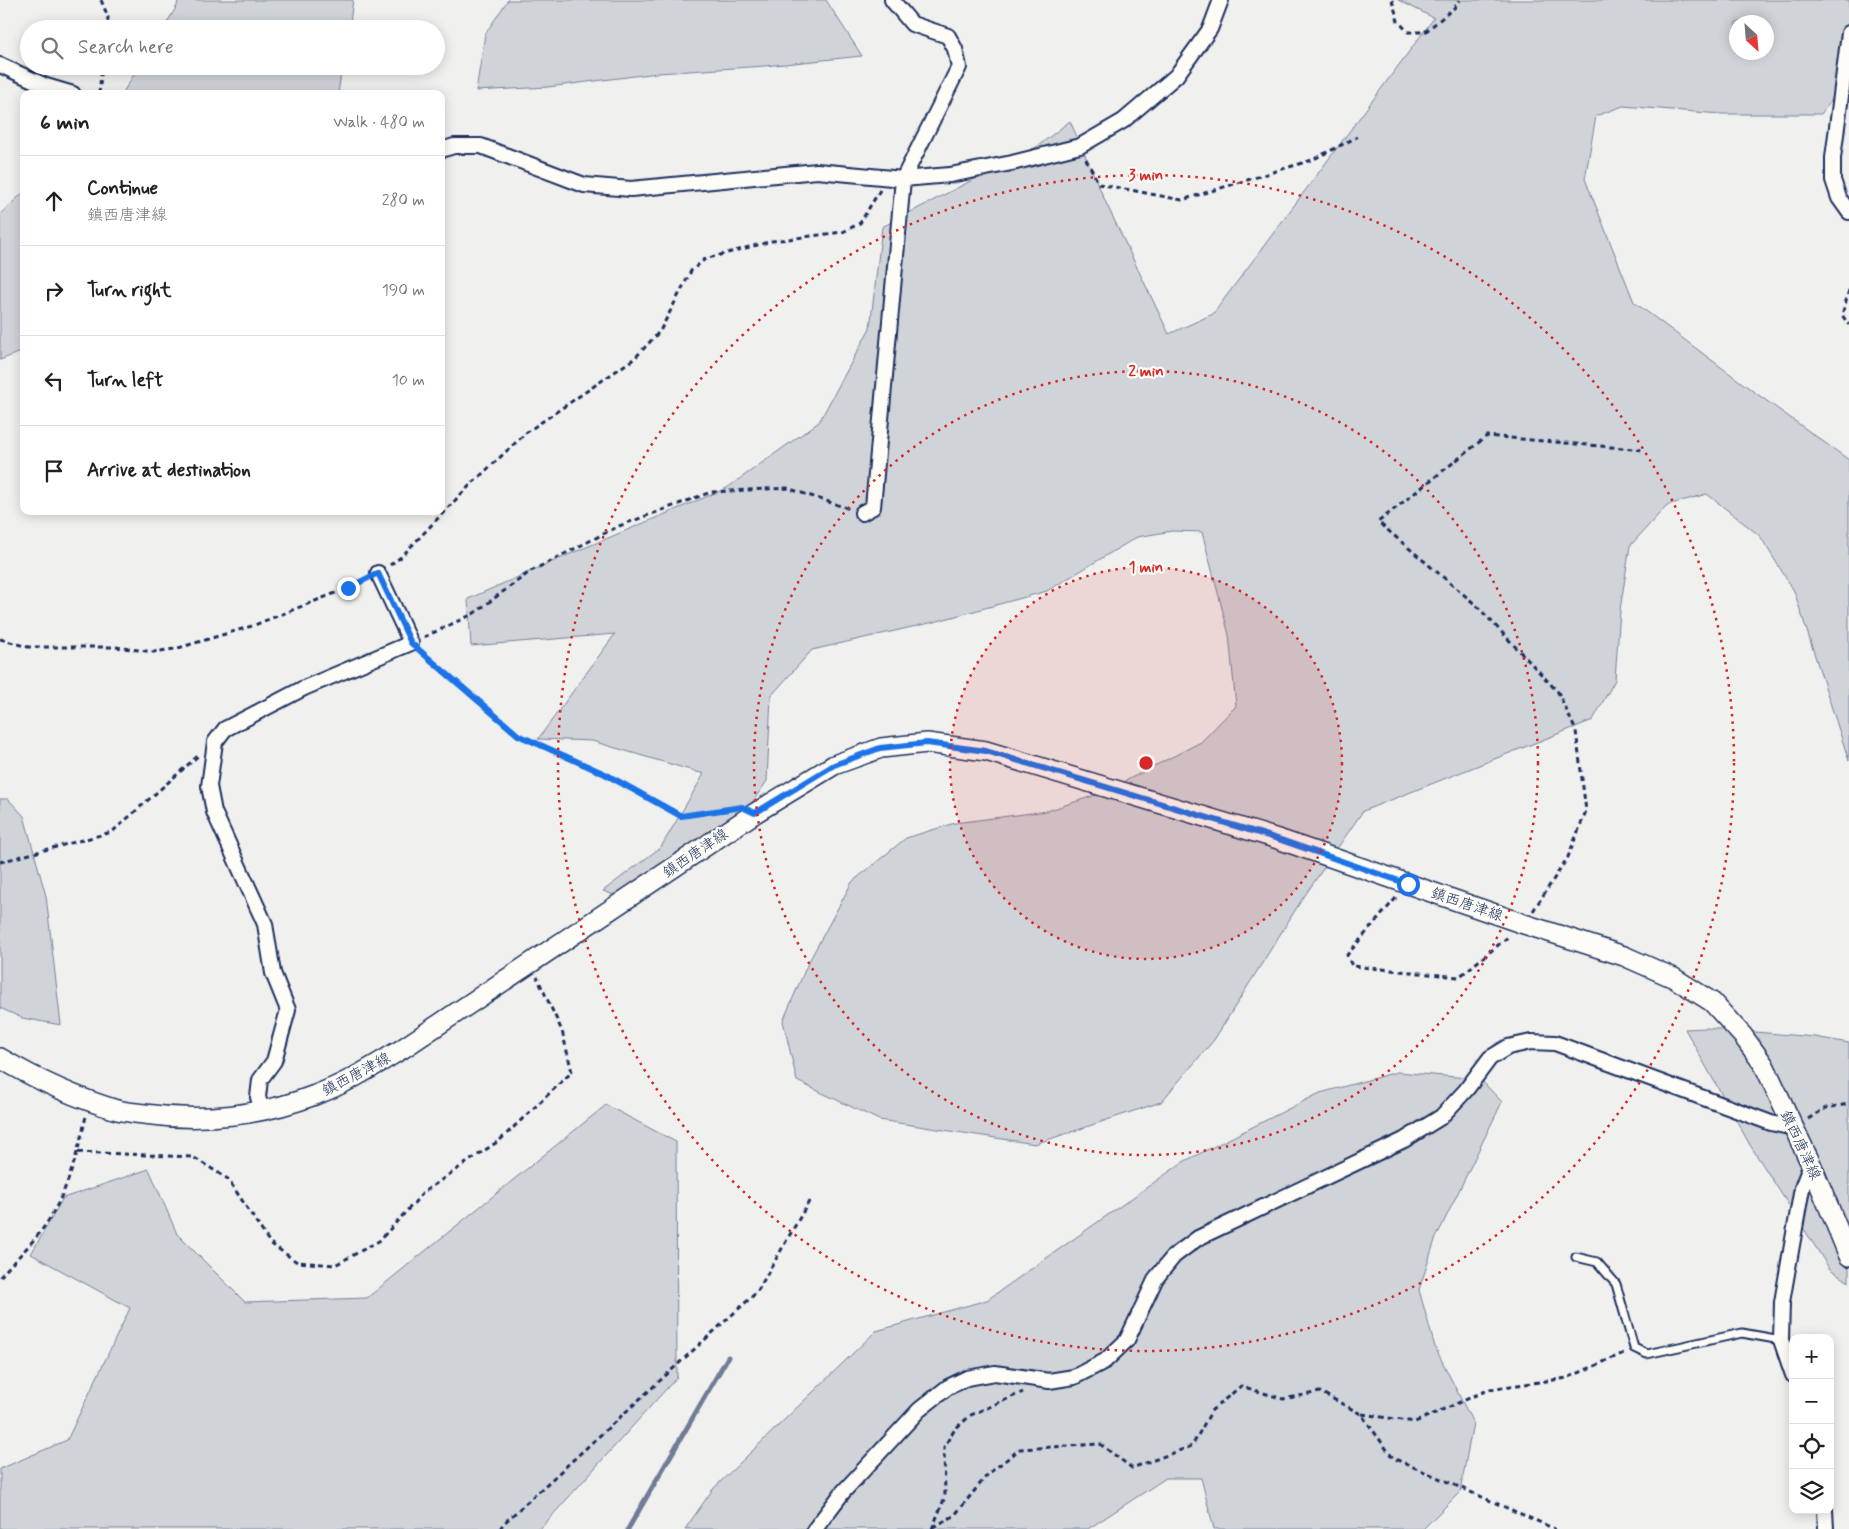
<!DOCTYPE html>
<html lang="en">
<head>
<meta charset="utf-8">
<style>
	body { margin:0; font-family:Mynerve,"Klee One",sans-serif; background:#f6f6f6; color:#202124 }
	.controls { position:absolute; right:15px; bottom:15px; display:grid; overflow:hidden; border-radius:10px; box-shadow:0 2px 12px #0003 }
	.controls button { width:45px; height:45px; display:grid; place-items:center; padding:0; border:0; border-bottom:1px solid #e0e0e0; background:#fff; color:#202124; font:25px sans-serif }
	.compass { position:absolute; left:1729px; top:15px; width:45px; height:45px; border-radius:50%; background:#fff; box-shadow:0 2px 12px #0003; rotate:154deg }
	.stop { position:absolute; width:15px; height:15px; margin:-11px; border:4px solid #1a73e8; border-radius:50%; background:#fff }
	.stop.end { background:#1a73e8; border-color:#fff; box-shadow:0 1px 5px #0008 }
	.list { margin:0; padding:0; list-style:none }
	h2 { display:flex; justify-content:space-between; align-items:center; height:65px; margin:0; padding:0 20px; font-size:21px }
	h2 small { font-size:16px; font-weight:400; color:#757577 }
	.list li { display:grid; grid-template-columns:32px 1fr auto; gap:15px; align-items:center; box-sizing:border-box; height:90px; padding:0 20px; border-top:1px solid #e0e0e0 }
	.list b { display:block; font-size:19px; white-space:nowrap }
	.list p { margin:0; font-size:16px; white-space:nowrap; color:#757577 }
	.list em { font-size:16px; font-style:normal; color:#757577 }
	.icon { flex:none; width:28px; height:28px; fill:none; stroke:currentColor; stroke-width:2; stroke-linecap:round; stroke-linejoin:round }
	.map { position:relative; flex:none; width:1849px; height:1529px; overflow:hidden }
	.search { position:absolute; background:#fff; box-shadow:0 2px 12px #0003; left:20px; top:20px; width:425px; height:55px; display:flex; align-items:center; gap:12px; box-sizing:border-box; padding:0 18px; border-radius:28px; color:#757577; font-size:19px }
	.panel { position:absolute; background:#fff; box-shadow:0 2px 12px #0003; left:20px; top:90px; width:425px; height:425px; border-radius:10px }
	.map>svg:first-child { display:block }
	.green { fill:#d0d3d8; stroke:#76819b; fill-rule:evenodd }
	.lines { fill:none; stroke-linecap:round; stroke-linejoin:round }
	.stream { stroke:#6f7b97; stroke-width:5 }
	.service-casing { stroke:#1b2f5e; stroke-width:11 }
	.minor-casing { stroke:#1b2f5e; stroke-width:18 }
	.secondary-casing { stroke:#1b2f5e; stroke-width:22 }
	.path { stroke:#1b2f5e; stroke-width:3; stroke-dasharray:5 4; stroke-linecap:butt }
	.service { stroke:#fdfcf7; stroke-width:7 }
	.minor { stroke:#fdfcf7; stroke-width:14 }
	.secondary { stroke:#fdfcf7; stroke-width:19 }
	.route { stroke:#1a73e8; stroke-width:6 }
	.ring { fill:none; stroke:#d62828; stroke-width:2.5; stroke-dasharray:2.5 5 }
	.labels { text-anchor:middle; stroke-width:4.5; stroke-linejoin:round; paint-order:stroke }
	.street-label { font-size:15px; fill:#1b2f5e; stroke:#fdfcf7 }
	.centre { fill:#d62828; stroke:#fdfcf7; stroke-width:2.5 }
	.ring-label { font-size:15px; text-anchor:middle; font-weight:bold; fill:#d62828; stroke:#fdfcf7; stroke-width:4.5; stroke-linejoin:round; paint-order:stroke }
</style>
</head>
<body>
<div class="map">
<svg width="1849" height="1529" viewBox="0 0 1849 1529">
	<rect width="100%" height="100%" fill="#f0f0ee"/>
	<filter id="ink" filterUnits="userSpaceOnUse"><feTurbulence type="fractalNoise" baseFrequency=".02" numOctaves="2"/><feDisplacementMap in="SourceGraphic" scale="10" xChannelSelector="R" yChannelSelector="G"/><feConvolveMatrix kernelMatrix="1 2 1 2 8 2 1 2 1" color-interpolation-filters="sRGB"/></filter>
	<g filter="url(#ink)">
		<!-- green -->
		<path class="green" d="M178,0h175l-4,29h-186l14,-23z
			M508,0h318l36,56 -97,10 -107,7 -110,14 -72,4 9,-57z
			M1398,0h451v78l-28,36h-101l-97,-8 -27,10 -11,63 49,123 119,89 96,69v301l-55,-170 -34,-55 -53,-42 -40,11 -37,41 -10,64 -5,70 -22,40 -230,91 -62,90 -87,139 -53,62 -126,42 -156,-24 -82,-39 -14,-60 25,-58 44,-81 54,-44 49,-15 92,-12 55,-18 99,-51 35,-36 -7,-71 -27,-103 -30,-1 -35,6 -90,54 -113,31 -122,28 -41,46 -4,85 -18,26 -135,88 -11,-4 58,-44 43,-73 -112,-33 -54,-2 77,-105 -144,12 -3,-47 102,-45 157,-66 92,-66 51,-94 12,-101 156,-81 32,-25 37,84 62,129 44,-20 221,-296zM1736,22h30v30h-30z
			M139,66h203l-4,28h-216z
			M24,192v159l-24,9v-146z
			M0,799h8l16,17 22,80 15,129 -39,-7 -22,-10z
			M1706,1028l109,9 34,6v239l-20,-14 -79,-123 -65,-116z
			M1397,1072l83,7 22,23 -67,138 -16,50 16,57 38,76 -13,69 -37,37h-209l-13,-51h-35l-78,51h-403l28,-40 163,-158 111,-31 196,-138 137,-69z
			M606,1105l70,37 1,235 -137,152h-540v-60l67,-29 63,-132 -99,-54 32,-56 86,-29 28,65 68,68 122,-4z"/>
		<g class="lines">
			<!-- stream -->
			<path class="stream" d="M628,1529l100,-172"/>
			<!-- service casing -->
			<g class="service-casing">
				<path id="service" d="M1576,1257l21,5 19,22 18,64 13,6 95,-21 39,7"/>
			</g>
			<!-- minor casing -->
			<g class="minor-casing">
				<path id="minor" d="M1849,33l-16,125v22l6,18 10,14
					M0,65l46,21 27,8
					M441,150l13,-4h27l103,39 47,4 186,-18 86,8 47,-4 62,-12 68,-17 43,-25 53,-45 34,-47 11,-29
					M862,513l11,-6 30,-328 56,-112 -4,-18 -7,-13 -36,-12 -20,-24
					M262,1111l-4,-14 2,-17 14,-19 14,-51 -15,-37 -8,-49 -51,-112 -5,-26 6,-44 10,-13 79,-41 107,-45 -33,-70
					M1793,1375l-12,-35 1,-38 20,-114 9,-24
					M1825,1510l1,19
					M815,1529l28,-37 76,-82 29,-23 19,-9 28,-5 54,8 25,-4 31,-16 22,-21 29,-62 18,-22 24,-18 206,-98 37,-23 25,-27 24,-32 18,-11 23,-5 24,1 216,80 23,5"/>
			</g>
			<!-- secondary casing -->
			<g class="secondary-casing">
				<path id="secondary" d="M0,1058c37,22 76,40 117,52 9,2 18,3 27,4 57,8 117,2 171,-19 31,-11 59,-29 87,-46l353,-236 79,-48 47,-17 46,-5 59,8 292,88 246,85 100,32 50,22 38,24 31,34 21,29 47,99 38,92"/>
			</g>
			<!-- path -->
			<path class="path" d="M101,0l7,17 -1,12
				M1392,0l6,21 10,11h17l29,-24 6,-8
				M99,94l3,-28
				M1086,159l13,25 83,16 130,-40 45,-23
				M1849,290l-7,25 7,10
				M390,565l11,-8 62,-65 64,-60 108,-74 25,-27 31,-60 14,-12 67,-18 71,-9 17,-9 20,-33
				M424,637l49,-23 58,-43 88,-45 92,-34 76,-4 63,21
				M0,639l28,8h88l37,5 22,-3 77,-23 96,-38 17,-8
				M421,652l97,83 87,39 76,42 49,-7
				M0,862l112,-30 87,-77
				M1396,898l-49,57 5,11 107,11 49,-40
				M1533,911l35,-54 18,-46 -10,-80 -18,-39 -82,-87 -98,-83 109,-86 157,14
				M1808,1119l18,-11 23,-4
				M78,1152l115,5 35,22 42,64 27,19 38,3 44,-24 46,-50 75,-51 72,-68 -10,-41 -25,-54
				M0,1277c18,-21 41,-41 54,-66 16,-29 25,-63 32,-95
				M1362,1414l53,8 75,-33 77,-11 57,-25
				M933,1527l21,-11 34,-42 32,-25 80,-5 32,24 60,-22 20,-36 29,-24 42,13 37,-7 41,22 32,44 162,71
				M500,1529l3,-5 254,-232 54,-94
				M932,1529l13,-32 -1,-50 11,-18 16,-14 52,-23"/>
			<!-- service -->
			<use href="#service" class="service"/>
			<!-- minor -->
			<use href="#minor" class="minor"/>
			<!-- secondary -->
			<use href="#secondary" class="secondary"/>
		</g>
	</g>
	<g class="lines" filter="url(#ink)">
		<!-- route -->
		<path class="route" d="M348,588l30,-15 33,70 107,92 87,39 76,42 61,-9 13,6 79,-48 46,-17 47,-5 59,8 292,88 130,45"/>
	</g>
	<!-- distance rings -->
	<circle cx="1146" cy="763" r="196" fill="#d62828" fill-opacity=".12"/>
	<g class="ring">
		<circle cx="1146" cy="763" r="196"/>
		<circle cx="1146" cy="763" r="392"/>
		<circle cx="1146" cy="763" r="588"/>
	</g>
	<g class="labels">
		<!-- street labels -->
		<g class="street-label">
			<text transform="translate(695 853) rotate(-34)" y="5">鎮西唐津線</text>
			<text transform="translate(1467 904) rotate(19)" y="5">鎮西唐津線</text>
			<text transform="translate(356 1074) rotate(-28)" y="5">鎮西唐津線</text>
			<text transform="translate(1801 1145) rotate(65)" y="5">鎮西唐津線</text>
		</g>
	</g>
	<circle cx="1146" cy="763" r="8" class="centre"/>
	<g class="ring-label">
		<text x="1146" y="180">3 min</text>
		<text x="1146" y="376">2 min</text>
		<text x="1146" y="572">1 min</text>
	</g>
</svg>
<div class="controls">
<button>+</button>
<button>−</button>
<button><svg class="icon" aria-label="locate" viewBox="0 0 24 24"><circle cx="12" cy="12" r="6"/><path d="M12 2v4M12 18v4M2 12h4M18 12h4"/></svg></button>
<button><svg class="icon" aria-label="layers" viewBox="0 0 24 24"><path d="M12 4l9 5-9 5-9-5zM3 14l9 5 9-5"/></svg></button>
</div>
<svg class="compass" viewBox="-18 -18 36 36"><path d="M0-13l5 13h-10z" fill="#e53935"/><path d="M0 13l5-13h-10z" fill="#757577"/></svg>
<div class="stop" style="left:1408px;top:884px"></div>
<div class="stop end" style="left:348px;top:588px"></div>
<div class="search"><svg class="icon" aria-label="search" viewBox="0 0 24 24"><circle cx="10" cy="10" r="6"/><path d="M15 15l6 6"/></svg>Search here</div>
<section class="panel">
<h2>6 min<small>Walk · 480 m</small></h2>
<ul class="list">
<li><svg class="icon" aria-label="ahead" viewBox="0 0 24 24"><path d="M12 20V5M6 11l6-6 6 6"/></svg><div><b>Continue</b><p>鎮西唐津線</p></div><em>280 m</em></li>
<li><svg class="icon" aria-label="right" viewBox="0 0 24 24"><path d="M7 20v-9h11M14 6l5 5-5 5"/></svg><div><b>Turn right</b></div><em>190 m</em></li>
<li><svg class="icon" aria-label="left" viewBox="0 0 24 24"><path d="M17 20v-9H6M10 6l-5 5 5 5"/></svg><div><b>Turn left</b></div><em>10 m</em></li>
<li><svg class="icon" aria-label="arrive" viewBox="0 0 24 24"><path d="M6 21V4h12l-3 4 3 4H6"/></svg><div><b>Arrive at destination</b></div></li>
</ul>
</section>
</div>
</body>
</html>
